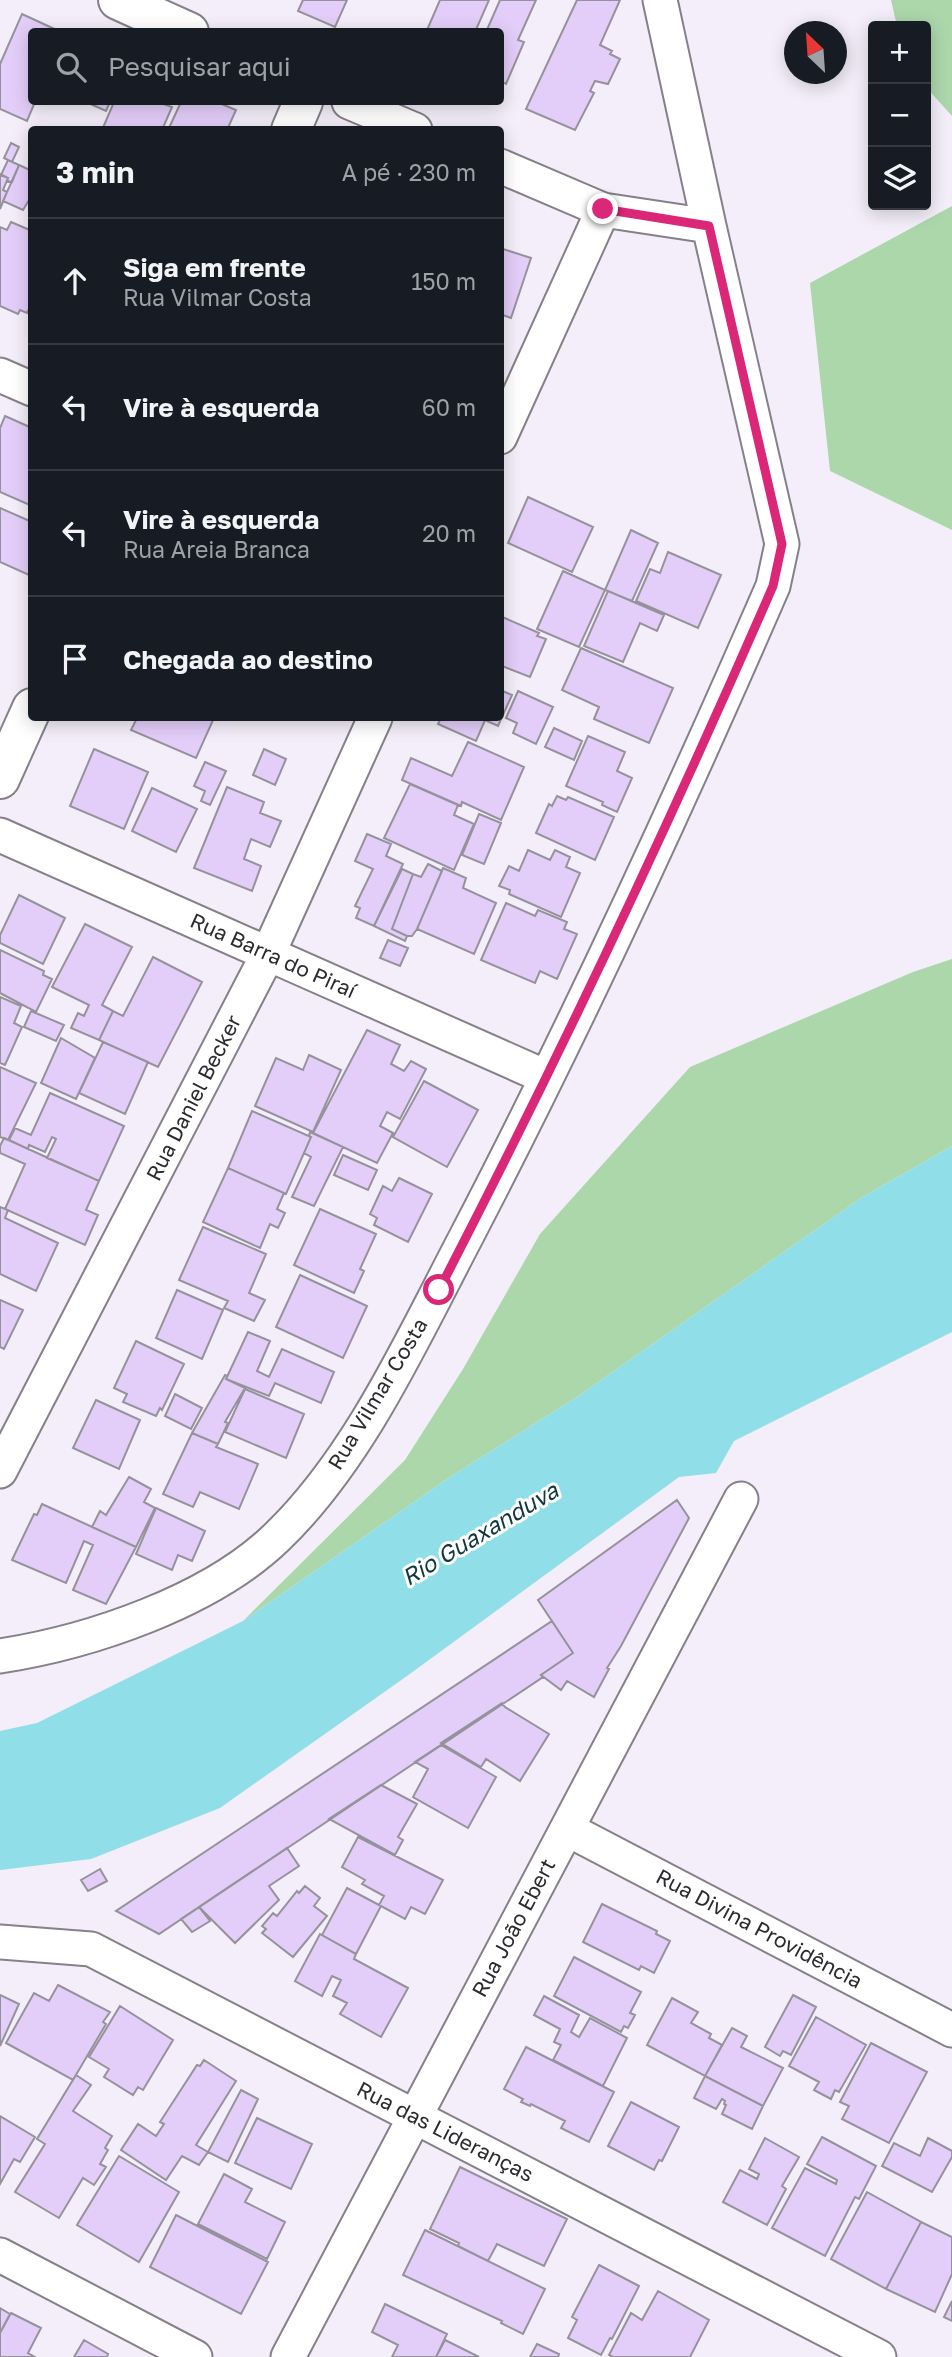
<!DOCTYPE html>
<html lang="pt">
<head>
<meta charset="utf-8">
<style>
	body { margin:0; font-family:"Golos Text",sans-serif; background:#242831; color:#f1f3f6 }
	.controls { position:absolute; right:21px; top:21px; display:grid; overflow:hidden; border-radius:7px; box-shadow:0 4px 18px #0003 }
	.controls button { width:63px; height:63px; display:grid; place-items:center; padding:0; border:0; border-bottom:2px solid #363941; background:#171b24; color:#f1f3f6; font:35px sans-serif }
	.compass { position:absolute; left:784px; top:21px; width:63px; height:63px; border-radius:50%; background:#171b24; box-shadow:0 4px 18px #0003; rotate:335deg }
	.stop { position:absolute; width:21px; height:21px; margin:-16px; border:5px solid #db2777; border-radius:50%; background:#fff }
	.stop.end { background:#db2777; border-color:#fff; box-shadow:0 2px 7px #0008 }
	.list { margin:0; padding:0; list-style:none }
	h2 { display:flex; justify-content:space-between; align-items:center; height:91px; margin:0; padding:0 28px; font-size:30px }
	h2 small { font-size:23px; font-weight:400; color:#9ea1a6 }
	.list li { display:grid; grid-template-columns:46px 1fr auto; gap:21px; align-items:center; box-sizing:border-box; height:126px; padding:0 28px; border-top:2px solid #363941 }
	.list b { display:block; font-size:26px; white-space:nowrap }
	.list p { margin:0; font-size:23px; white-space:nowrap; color:#9ea1a6 }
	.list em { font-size:23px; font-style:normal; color:#9ea1a6 }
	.icon { flex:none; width:38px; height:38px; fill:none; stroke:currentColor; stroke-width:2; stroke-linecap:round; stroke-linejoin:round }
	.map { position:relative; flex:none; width:952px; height:2357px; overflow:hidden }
	.search { position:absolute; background:#171b24; box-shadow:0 4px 18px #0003; left:28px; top:28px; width:476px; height:77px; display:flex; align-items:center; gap:18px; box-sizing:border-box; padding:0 24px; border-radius:7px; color:#9ea1a6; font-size:26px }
	.panel { position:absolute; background:#171b24; box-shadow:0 4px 18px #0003; left:28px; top:126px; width:476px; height:595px; border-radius:7px }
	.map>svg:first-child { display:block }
	.green { fill:#acd7ab }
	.water { fill:#90dee8 }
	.building { fill:#e3cef9; stroke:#96929b; stroke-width:2 }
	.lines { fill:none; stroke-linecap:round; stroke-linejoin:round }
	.minor-casing { stroke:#858089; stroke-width:37 }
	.tertiary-casing { stroke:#858089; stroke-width:42 }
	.minor { stroke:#fff; stroke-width:33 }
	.tertiary { stroke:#fff; stroke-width:38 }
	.route { stroke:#db2777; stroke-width:9 }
	.labels { text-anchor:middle; stroke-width:6; stroke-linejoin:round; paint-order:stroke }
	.street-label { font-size:21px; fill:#2c2a2e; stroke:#fff }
	.water-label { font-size:23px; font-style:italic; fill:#11383c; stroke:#fff }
</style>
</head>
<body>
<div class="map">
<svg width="952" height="2357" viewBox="0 0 952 2357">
	<rect width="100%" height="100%" fill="#f3eef9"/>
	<!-- green -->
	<path class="green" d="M891,0h61v116l-26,-29v-61h-29z
		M952,206v324l-122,-59 -20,-188z
		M952,959v187l-91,52 -284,199 -127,80 -207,144 162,-161 58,-91 77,-135 150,-167 223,-95z"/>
	<!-- water -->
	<path class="water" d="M952,1146v186l-218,109 -18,32 -37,4 -272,199 -187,132 -129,51 -91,11v-139l37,-8 206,-102 207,-144 127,-80 284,-199z"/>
	<!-- building -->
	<path class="building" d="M303,0h44l-12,27 -37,-16z
		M440,0h49l-14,32h-46l-2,-2z
		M500,0h36l-18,40 6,2 -18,42 -6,-3v-49h-14z
		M577,0h43l-20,45 12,6 -2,3 10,5 -12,25 -13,-3 -5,10 4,2 -19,37 -49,-21z
		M22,14l39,18h-29v70h3l-8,19 -27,-12v-45z
		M86,102h24l-4,9z
		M114,102h44l14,5 -10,23h-60z
		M181,102h36l19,8 -9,20h-59z
		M11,143l8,4 -7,15 -8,-4z
		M8,160l11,5 -7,17 -5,-1 1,-3 -7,-3z
		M19,165l13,6v24l-9,15 -20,-9z
		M0,174l8,4 -5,12 4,2 -7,17z
		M11,222l21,9v72l-5,10 -7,-3 -2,4 -18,-8v-79l7,3z
		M500,248l31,10 -20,60 -11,-4z
		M5,416l27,12v78l-32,-14v-64z
		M528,497l65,30 -21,45 -64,-29z
		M0,508l32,14v47l-3,6 -29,-13z
		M631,530l27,13 -26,58 -27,-11z
		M668,552l53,23 -23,53 -62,-27 14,-32 10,4z
		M563,571l42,19 -26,57 -42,-18z
		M608,591l56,24 -7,16 -17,-8 -17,39 -39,-16z
		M500,616l39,17 -2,3 9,3 -16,38 -28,-11 -2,3z
		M581,648l92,40 -24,55 -55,-24 5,-12 -37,-17z
		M500,690l12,5 -14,31 -13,-6 -9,21 -38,-17 3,-6h59z
		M518,691l35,16 -17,37 -23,-11 4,-10 -11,-5z
		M137,718h77l-18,40 -65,-28z
		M554,728l28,13 -8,19 -29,-13z
		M588,736l37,16 -8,19 15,7 -15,34 -15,-7 1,-3 -37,-16z
		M468,742l56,25 -23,53 -39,-18 -1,4 -59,-26 9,-22 41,18z
		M94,749l54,23 -24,57 -54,-23z
		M264,749l22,10 -11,26 -22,-10z
		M205,762l21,9 -16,34 -9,-4 4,-10 -11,-5z
		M410,784l48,21 -4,10 20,9 -20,46 -70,-32z
		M227,787l37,15 -4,11 21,8 -11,26 -19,-8 -7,20 17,7 -9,25 -58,-23z
		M152,788l45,21 -21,43 -44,-21z
		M557,796l9,4 2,-3 46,20 -19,43 -59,-27 13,-29 3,2z
		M479,814l22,9 -17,41 -22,-9z
		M367,834l24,10 -5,12 17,8 -29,62 -18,-8 4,-10 -5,-2 18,-37 -18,-8z
		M528,850l22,10 5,-10 15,7 -4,10 14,6 -19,44 -52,-23 1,-4 -11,-4 10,-20 10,5z
		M428,864l14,7 -25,58 -5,7h-5l-15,-7 21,-55 8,3z
		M443,868l23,10 -3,10 33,15 -22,51 -57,-25z
		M402,869l11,5 -21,55 15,7 -2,5 -31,-15z
		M19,895l46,23 -22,46 -43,-21v-8z
		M506,903l29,13 3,-6 29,12 -3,7 13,5 -20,45 -17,-8 -5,12 -54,-23z
		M85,924l47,23 -30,58 11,6 -14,29 -28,-12 7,-15 6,3 5,-11 -37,-18z
		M388,940l20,8 -8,18 -20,-8z
		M0,950l44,21 -1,4 9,4 -16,33 -36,-19z
		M153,957l49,25 -44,85 -59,-27 14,-29 10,5z
		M0,997l21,9 -7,17 8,4 -17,38 -5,-2z
		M31,1011l33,14 -8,16 -32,-14z
		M367,1030l33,15 -9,19 13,7 7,-10 15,8 -26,50 -13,-7 -7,14 13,7 -16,30 -64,-30z
		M61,1038l34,20 -19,41 -35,-16z
		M103,1042l45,20 -23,52 -46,-21z
		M309,1055l32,15 -28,62 -58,-26 21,-48 27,12z
		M0,1067l36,16 -28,57 -8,-3z
		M424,1081l54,29 -31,57 -54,-30z
		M50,1093l74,33 -25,55 -52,-23 9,-19 -4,-2 -7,15 -16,-7 -1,4 -19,-9 6,-12 16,7z
		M252,1111l59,26 -25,57 -58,-26z
		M310,1132l33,15 -29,59 -22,-9 19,-40 -7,-4 7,-16 -2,-1z
		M4,1138l95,43 -13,29 12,5 -13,30 -80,-36 20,-45 -25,-11v-7z
		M343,1155l34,15 -9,20 -34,-15z
		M228,1168l56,25 -7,16 8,4 -7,15 -8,-4 -10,24 -57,-26z
		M399,1178l33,16 -24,48 -34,-17 3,-7 -7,-4 13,-28 9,5z
		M0,1207l8,3 -3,8 53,25 -22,48 -36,-17z
		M320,1209l56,25 -16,35 4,2 -10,22 -60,-28z
		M203,1227l63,27 -17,39 16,7 -11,21 -30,-13 4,-7 -49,-21z
		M300,1275l67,31 -24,52 -67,-31z
		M177,1290l46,20 -21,49 -46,-21z
		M0,1300l23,10 -19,39 -4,-2z
		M248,1332l22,9 -13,30 12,6 13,-28 52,23 -13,31 -46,-20 -6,13 -43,-17z
		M136,1341l48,23 -22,46 -2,-2 -4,8 -33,-14 4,-8 -13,-6z
		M225,1375l2,1 -1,3 19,9 -20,34 3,1 -10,21 -26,-11z
		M245,1389l59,25 -18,44 -61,-26z
		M175,1394l27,14 -11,21 -26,-13z
		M96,1400l44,20 -21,49 -46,-21z
		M192,1433l26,11 -2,3 42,17 -19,45 -39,-17 -7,15 -30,-13z
		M129,1477l22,12 -7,13 11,6 -19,39 -44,-20 8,-16 6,4z
		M677,1500l12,18 -68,128 -14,22 2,1 -15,28 -27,-16 -6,9 -20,-15 32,-22 -35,-53z
		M42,1504l94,43 -30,57 -33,-14 20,-45 -9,-4 -18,42 -54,-23 22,-46 3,1z
		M156,1508l49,23 -13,30 -14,-6 -6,15 -36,-16z
		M552,1621l21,32 -32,22 2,2 -384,257 -43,-23z
		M502,1703l3,4 44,27 -29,47 -34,-22 -5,8 -40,-24z
		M441,1745l55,32 -28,51 -55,-31 15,-28 -13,-7z
		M381,1785l36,19 -19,33 5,3 -8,15 -66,-36z
		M358,1837l85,43 -18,34 -14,-7 -6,12 -26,-14 5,-9 -22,-12 3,-4 -23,-13z
		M287,1848l12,18 -30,20 10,14 -44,43 -36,-36z
		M100,1869l7,12 -19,10 -7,-11z
		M305,1886l15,12 -6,8 13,10 -34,41 -31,-24 4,-4 -4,-3 11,-13 4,3 20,-25 2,2z
		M347,1888l34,18 -25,48 -34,-19z
		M602,1904l55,27 -1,3 14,7 -16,32 -13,-7 -2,4 -56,-28z
		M199,1907l11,14 -18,11 -11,-13z
		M320,1934l36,20 -2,5 54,29 -27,49 -41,-23 7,-11 -14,-7 8,-16 -9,-4 -10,20 -27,-15z
		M574,1957l67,35 -11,21 5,2 -7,13 -4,-2 -3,6 -67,-36z
		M58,1985l52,27 -7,10 3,2 -33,56 -67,-37 28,-50 15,8z
		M0,1995l19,9 -19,42z
		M793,1995l23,12 -25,48 -8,-4 -3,5 -15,-9z
		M544,1996l35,19 -8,17 8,5 11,-19 37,20 -24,48 -50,-26 8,-15 -7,-3 6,-13 -26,-14z
		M672,1998l26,14 -7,11 20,11 -2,4 13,7 -17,31 -58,-31z
		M120,2006l53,34 -30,50 -5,-3 -5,8 -29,-18 5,-8 -20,-12z
		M816,2017l50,28 -27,47 -4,-2 -4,9 -17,-9 5,-8 -30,-16z
		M732,2028l15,8 -6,11 42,21 -20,38 -58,-30z
		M871,2043l56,29 -38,71 -47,-24 7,-13 -9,-4z
		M526,2047l88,45 -25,50 -28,-14 4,-7 -34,-17 -1,2 -9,-4 2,-3 -19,-10z
		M204,2060l32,21 -40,64 12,7 -9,13 -17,-9 -16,24 -45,-30 17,-26 18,12 8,-12 -4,-2 37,-57 3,1z
		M76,2075l15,10 -18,26 39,25 -7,12 3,2 -8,14 6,3 -12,18 -11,-7 -24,40 -44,-26 30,-48 -8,-5z
		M705,2076l58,30 -11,23 -30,-15 4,-9 -2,-1 1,-3 -3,-2 -6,10 -22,-11z
		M241,2090l17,9 -30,63 -20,-10z
		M631,2102l48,25 -17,34 -3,-1 -5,10 -46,-24z
		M0,2116l35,21 -15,25 -6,-3 -14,25z
		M257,2118l55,26 -21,45 -56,-26z
		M822,2137l54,29 -17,33 -4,-2 -30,59 -53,-28 33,-60 31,16 1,-4 -30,-16z
		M765,2138l34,19 -17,29 4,3 -19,36 -44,-23 17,-32 17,9 2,-5 -10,-5z
		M928,2138l24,13v6l-20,35 -50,-26 12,-23 26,13z
		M119,2156l60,36 -40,70 -62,-37z
		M460,2167l107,52 -23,47 -47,-22 -9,17 -30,-15 1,-3 -29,-14z
		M224,2174l28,15 -7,13 40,20 -18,37 -69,-35z
		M867,2192l54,30 -35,67 -55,-30z
		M176,2215l92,47 -27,52 -91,-47z
		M921,2222l31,15v37l-17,38 -49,-23z
		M425,2230l120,59 -22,45 -22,-11 1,-2 -99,-46z
		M599,2265l40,21 -27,53 -2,-1 -9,17 -33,-17 9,-18 -5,-3z
		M658,2291l51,29 -19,37h-77l-4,-2 22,-42 11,7z
		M952,2301v20l-8,-4z
		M385,2304l62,30 -11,23h-44l6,-12 -26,-13z
		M0,2308l10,6 -10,19z
		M11,2313l30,15 -13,25 7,4h-35v-24z
		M84,2340l24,14 -1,3h-33z
		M445,2340l34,17h-43z
		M537,2344l22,10 -1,3h-28z"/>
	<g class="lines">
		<!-- minor casing -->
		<g class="minor-casing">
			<path id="minor" d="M349,102l66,28
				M500,166l103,44 106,16
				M0,375l32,14
				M500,437l103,-227
				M0,835l546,242
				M0,1471l268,-517 107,-236
				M0,1656c90,-14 210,-54 277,-119 82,-79 135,-197 188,-298 111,-213 212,-432 308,-653l9,-42 -73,-318 -49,-226
				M567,1829l385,201
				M0,1942l91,7 788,408
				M0,2255l195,102
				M288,2357l453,-858"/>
		</g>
		<!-- tertiary casing -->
		<g class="tertiary-casing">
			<path id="tertiary" d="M118,0l71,32
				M291,130l12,-28
				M0,779l32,-71"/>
		</g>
		<!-- minor -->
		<use href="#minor" class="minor"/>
		<!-- tertiary -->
		<use href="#tertiary" class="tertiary"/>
	</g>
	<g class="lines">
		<!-- route -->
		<path class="route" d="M439,1290c119,-230 230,-465 334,-704l9,-42 -73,-318 -106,-17"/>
	</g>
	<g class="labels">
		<!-- street labels -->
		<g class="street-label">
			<text transform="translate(273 956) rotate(24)" y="7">Rua Barra do Piraí</text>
			<text transform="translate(194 1098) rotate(-63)" y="7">Rua Daniel Becker</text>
			<text transform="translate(378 1394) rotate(-59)" y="7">Rua Vilmar Costa</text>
			<text transform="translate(514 1928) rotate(-62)" y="7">Rua João Ebert</text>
			<text transform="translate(759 1929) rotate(28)" y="7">Rua Divina Providência</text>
			<text transform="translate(445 2132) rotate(27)" y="7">Rua das Lideranças</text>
		</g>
		<!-- water labels -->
		<g class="water-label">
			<text transform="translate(480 1534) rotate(-31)" y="8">Rio Guaxanduva</text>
		</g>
	</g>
</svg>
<div class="controls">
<button>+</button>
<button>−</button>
<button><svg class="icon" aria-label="layers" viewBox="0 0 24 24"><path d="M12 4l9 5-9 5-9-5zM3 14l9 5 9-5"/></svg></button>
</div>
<svg class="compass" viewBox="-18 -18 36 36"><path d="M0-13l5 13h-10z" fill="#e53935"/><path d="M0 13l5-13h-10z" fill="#9ea1a6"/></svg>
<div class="stop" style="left:439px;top:1290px"></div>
<div class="stop end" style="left:603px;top:209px"></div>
<div class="search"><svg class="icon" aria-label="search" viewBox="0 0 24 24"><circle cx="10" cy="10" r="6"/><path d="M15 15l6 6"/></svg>Pesquisar aqui</div>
<section class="panel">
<h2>3 min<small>A pé · 230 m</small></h2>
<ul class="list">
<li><svg class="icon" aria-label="ahead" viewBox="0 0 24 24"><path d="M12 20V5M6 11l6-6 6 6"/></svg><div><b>Siga em frente</b><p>Rua Vilmar Costa</p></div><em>150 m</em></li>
<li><svg class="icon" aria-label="left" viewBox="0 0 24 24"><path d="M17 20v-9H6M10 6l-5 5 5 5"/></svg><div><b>Vire à esquerda</b></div><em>60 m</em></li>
<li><svg class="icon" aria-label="left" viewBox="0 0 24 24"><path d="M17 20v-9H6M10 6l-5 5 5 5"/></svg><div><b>Vire à esquerda</b><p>Rua Areia Branca</p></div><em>20 m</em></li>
<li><svg class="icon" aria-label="arrive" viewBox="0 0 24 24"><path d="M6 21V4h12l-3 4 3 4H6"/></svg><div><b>Chegada ao destino</b></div></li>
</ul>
</section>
</div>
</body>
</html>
